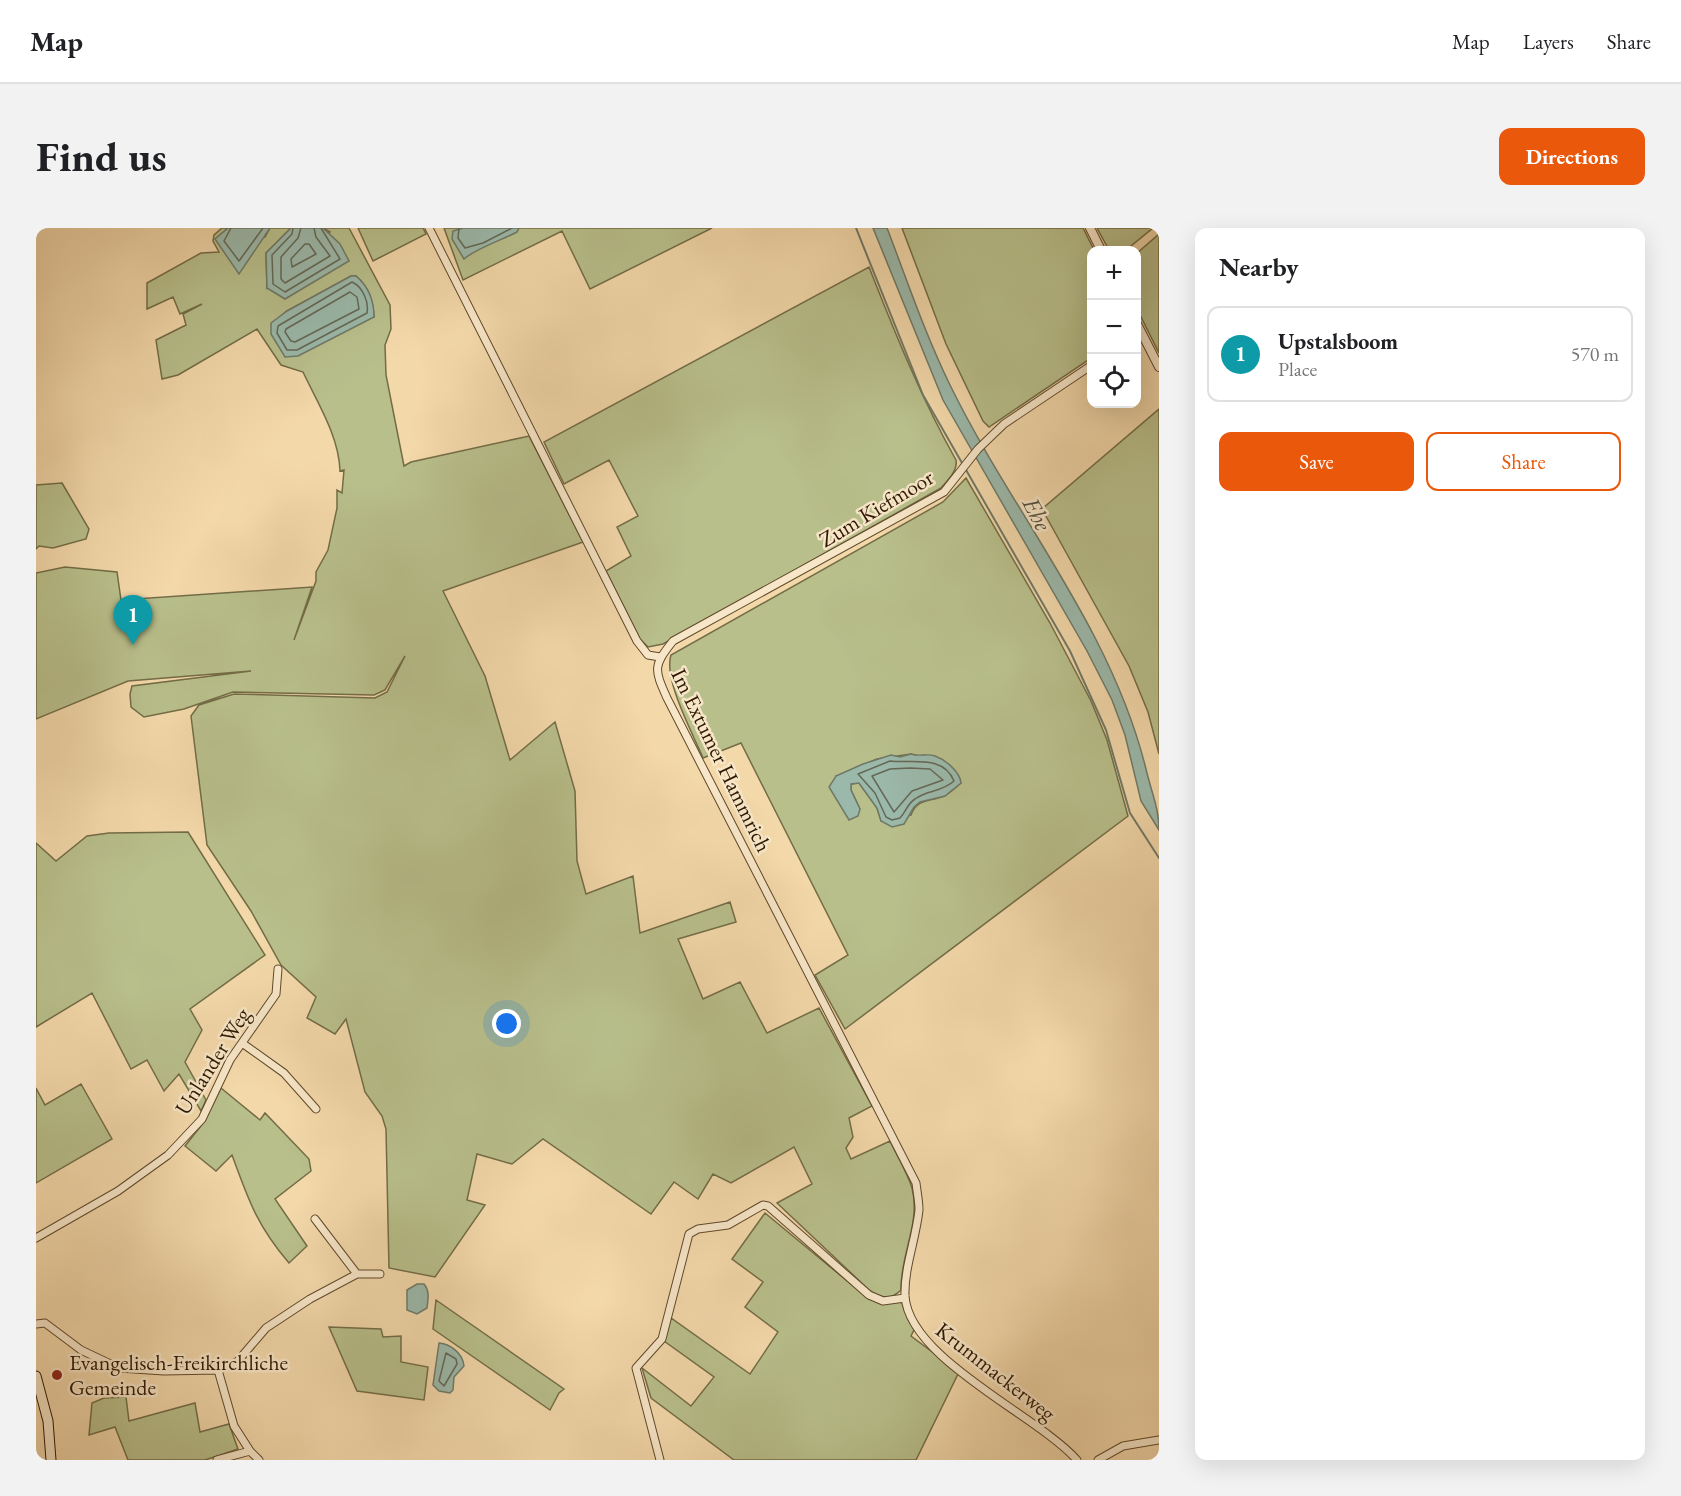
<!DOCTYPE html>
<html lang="en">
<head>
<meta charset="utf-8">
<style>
	body { margin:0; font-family:"EB Garamond",serif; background:#f2f2f2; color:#202124 }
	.controls { position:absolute; right:18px; top:18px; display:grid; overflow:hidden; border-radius:12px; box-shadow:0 6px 24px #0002 }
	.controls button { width:54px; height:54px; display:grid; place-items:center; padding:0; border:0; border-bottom:2px solid #e0e0e0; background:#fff; color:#202124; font:30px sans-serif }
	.you { position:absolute; left:471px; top:796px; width:21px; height:21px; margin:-15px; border:4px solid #fff; border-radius:50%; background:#1a73e8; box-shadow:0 0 0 9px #1a73e833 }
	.badge { display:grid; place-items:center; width:39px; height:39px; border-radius:50%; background:#ea580c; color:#fff; font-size:20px; font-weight:700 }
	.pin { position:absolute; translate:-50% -50px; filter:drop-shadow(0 2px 3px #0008) }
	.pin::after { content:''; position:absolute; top:32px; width:21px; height:18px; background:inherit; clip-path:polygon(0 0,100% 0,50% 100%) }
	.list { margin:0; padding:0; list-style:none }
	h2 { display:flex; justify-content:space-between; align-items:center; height:78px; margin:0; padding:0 24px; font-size:26px }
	h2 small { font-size:20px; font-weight:400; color:#757577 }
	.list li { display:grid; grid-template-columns:39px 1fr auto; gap:18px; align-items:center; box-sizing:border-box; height:96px; margin:0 12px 12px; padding:0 12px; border:2px solid #e0e0e0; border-radius:12px }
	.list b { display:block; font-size:22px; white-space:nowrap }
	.list p { margin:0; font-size:20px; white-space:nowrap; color:#757577 }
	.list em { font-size:20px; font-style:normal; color:#757577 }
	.actions { display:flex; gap:12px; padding:18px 24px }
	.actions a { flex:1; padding:14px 0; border:2px solid #ea580c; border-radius:12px; text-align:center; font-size:21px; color:#ea580c }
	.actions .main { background:#ea580c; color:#fff }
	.icon { flex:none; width:33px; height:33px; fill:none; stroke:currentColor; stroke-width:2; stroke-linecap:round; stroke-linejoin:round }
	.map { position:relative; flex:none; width:1123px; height:1232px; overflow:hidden; border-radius:12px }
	header { display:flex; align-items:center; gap:36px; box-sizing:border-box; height:84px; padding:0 30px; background:#fff; border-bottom:2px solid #e0e0e0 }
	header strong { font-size:28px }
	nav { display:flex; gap:33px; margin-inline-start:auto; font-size:21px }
	.intro { display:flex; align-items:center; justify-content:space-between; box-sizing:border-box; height:144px; padding:0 36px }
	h1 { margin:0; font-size:42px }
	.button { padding:15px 27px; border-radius:12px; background:#ea580c; color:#fff; font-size:21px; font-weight:700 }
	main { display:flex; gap:36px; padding:0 36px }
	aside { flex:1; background:#fff; border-radius:12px; box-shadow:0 6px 24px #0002 }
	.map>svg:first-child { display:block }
	.green { fill:#b8bf8b; stroke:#736c46; stroke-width:1.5; fill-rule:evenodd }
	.water { fill:#9bb9ab; stroke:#6f7967; stroke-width:1.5 }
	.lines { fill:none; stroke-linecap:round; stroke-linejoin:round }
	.shore { stroke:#646856; stroke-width:1.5 }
	.stream { stroke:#6f7967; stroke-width:2 }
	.minor-casing { stroke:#5f482a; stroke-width:9 }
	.tertiary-casing { stroke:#5f482a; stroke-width:10 }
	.secondary-casing { stroke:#2e1800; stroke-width:11 }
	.minor { stroke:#f7e6c8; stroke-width:7 }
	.tertiary { stroke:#f7e6c8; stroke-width:8 }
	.secondary { stroke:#f7e6c8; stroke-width:9 }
	.poi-dot { fill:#8f2418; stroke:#f7e6c8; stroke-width:2 }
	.labels { text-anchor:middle; stroke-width:5; stroke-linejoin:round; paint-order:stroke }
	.street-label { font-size:22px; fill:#2e1800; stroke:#f7e6c8 }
	.poi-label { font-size:22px; fill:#2e1800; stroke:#f7e6c8; text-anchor:start }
	.water-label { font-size:24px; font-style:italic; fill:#54503c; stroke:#f7e6c8 }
</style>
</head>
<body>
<header>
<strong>Map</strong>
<nav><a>Map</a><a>Layers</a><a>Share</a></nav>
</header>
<div class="intro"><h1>Find us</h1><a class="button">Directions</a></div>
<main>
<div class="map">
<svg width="1123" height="1232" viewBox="0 0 1123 1232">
	<rect width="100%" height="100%" fill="#f3d8aa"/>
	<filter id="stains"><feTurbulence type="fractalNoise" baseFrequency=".00333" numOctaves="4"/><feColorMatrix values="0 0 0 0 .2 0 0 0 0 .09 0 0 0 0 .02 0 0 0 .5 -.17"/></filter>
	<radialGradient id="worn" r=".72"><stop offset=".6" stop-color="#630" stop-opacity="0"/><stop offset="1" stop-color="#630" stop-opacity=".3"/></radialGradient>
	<!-- green -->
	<path class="green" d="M186,0h6l-12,11 49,-2 5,-9h21l-25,25 1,35 63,-56 -7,-4h26l41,77 1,24 -6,16 1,30 18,91 7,-4 118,-26 54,106 -140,49 42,85 25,84 45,-38 20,69 2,70 9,33 47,-18 7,57 90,-31 6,20 -58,17 25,60 37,-17 27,51 52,-25 53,98 -23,12 4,19 -7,11 5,11 39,-18c7,15 17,31 22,47 9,35 -12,67 -11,102 -11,11 -21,8 -33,-1l-91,-86 35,-19 -18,-37 -63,36 -18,-9 -15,25 -24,-17 -23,32 -108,-75 -31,25 -35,-10 -10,46 18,5 -50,72 -46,-9 -3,-139 -4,-13 -17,-24 -19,-73 -11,15 -28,-16 9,-21 -35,-32 -30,-54 -44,-66 -16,-129 8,-11 35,-11 141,4 12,-6 18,-36 -20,34 -11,5 -141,-3 -49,17 -40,8 -13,-10 -1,-13 2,-8 119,-15 -123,10 -92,38v-146l29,-6 52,5 4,28 191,-13 -18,53 22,-59v-9l12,-22 9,-42v-18l5,3 2,-23 -4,1c-1,-35 -23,-69 -37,-99l-22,-7 -24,-36 -79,46 -16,4 -6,-39 30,-15 -3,-11 19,-10 -22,10 -7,-17 -26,12v-26l54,-30 18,-1 -6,-11 1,-6zM315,48h5c13,11 17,24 18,41l-87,-6z
		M322,0h65l3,6 -53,27z
		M408,0h268l-122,61 -28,-58 -99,49z
		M866,0h181l11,22h-2l-1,108 -102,69 -6,-6 -37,-77z
		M1061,0h56l-27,22h-17z
		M1123,6v119l-22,-44 -1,-55z
		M833,39c26,66 52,131 87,193 2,11 -9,21 -15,28l-278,156 -15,3 -8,-8 -34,-68 25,-15 -14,-29 21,-11 -29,-56 -45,24 -20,-42z
		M1123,181v345l-11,-42 -19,-46 -87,-157z
		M930,250l84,145 41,78 16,39 21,76 -283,213 -30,-54 33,-20 -107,-212 -38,15c-10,-24 -40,-79 -32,-103l272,-153zM875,526l7,3 6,-2 37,28c-5,4 -11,10 -17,13 -14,6 -27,2 -33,19l-30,6 -4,-13 -18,-25 -8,1v6l9,19 -24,-33 41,-17z
		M26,255l27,46 -3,10 -33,9 -14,-2 -3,3v-64z
		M152,604l77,123 -75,54 12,21 -17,32 21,38 -5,11 -22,-37 -15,17 -17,-31 -16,9 -39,-76 -56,34v-184l20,18 31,-25 22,-3z
		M45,856l31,55 -76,44v-95l9,17z
		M185,860l39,32 5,-7 44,46 2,12 -36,28 32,47 -18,17c-32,-37 -41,-64 -57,-108l-16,16 -31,-25 19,-24z
		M729,985l104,86 15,4 18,-1 12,28 -3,6 48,36 -43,88h-182l-83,-62 -9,-30 49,38 23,-29 -50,-36 7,-23 79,56 28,-42 -33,-25 18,-25 -31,-23z
		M400,1072l128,89 -5,4 -9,17 -117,-81z
		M293,1099l52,2 2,8 18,-1v26l27,5 -4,33 -67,-9z
		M90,1169l3,24 66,-18 5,29 29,-8 9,25 -33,11h-77l-13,-33 -26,8 3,-32 12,-5z"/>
	<!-- water -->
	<path class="water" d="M192,0h42l-31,46 -24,-35z
		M255,0h32l17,16 9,17 -64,38 -18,-11 -1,-35z
		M427,0h56l-2,4c-15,8 -42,17 -53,27l-12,-20 1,-8z
		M837,0h14c20,52 38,106 63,157 63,129 161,242 196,384 5,22 13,39 13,61l-18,-29 -16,-66 -13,-35 -25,-49 -144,-251z
		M315,48h5c13,11 18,24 18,41l-76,39 -13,1 -14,-23v-11l16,-12z
		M875,526c8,3 16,-1 24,2 11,4 25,16 26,27l-16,13 -25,6 -6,5 -10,17 -12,3 -11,-6 -4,-13 -18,-25 -8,1v6l9,19 -2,7 -9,4 -20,-33 7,-11 27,-12 28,-9 9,2z
		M381,1056h7c6,7 4,15 3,24l-10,6 -10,-4v-20z
		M403,1115c12,1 24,11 25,23l-10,11 -1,13 -3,3 -11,-2 -6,-6z"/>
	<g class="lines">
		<!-- shore -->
		<path class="shore" d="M195,0l-7,13 15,20 24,-33
			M257,0l-1,6 -20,21 1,29 12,8 55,-33 -19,-31
			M265,0l-3,10 -17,19v22l4,4 45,-27 -14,-19 -2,-9
			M423,0l-1,10 7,10 18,-5 29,-15
			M269,16h4l7,10 -24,13 -1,-8z
			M316,54c11,5 17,20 15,31l-70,37h-10l-10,-17 1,-7z
			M314,64l7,5 2,12 -64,33 -4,-1 -6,-9 1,-3z
			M854,533c22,3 53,-7 64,20 -12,11 -27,9 -39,18 -8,5 -9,13 -15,19l-8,2 -6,-3 -11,-24 -17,-19z
			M874,540l20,1 13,11 -31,11 -18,21 -22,-36 18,-7z
			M410,1125l10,6 1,5 -13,22 -5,-5z"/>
		<!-- stream -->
		<path class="stream" d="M820,0l67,167 147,256 36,79 24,83 29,45"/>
		<!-- minor casing -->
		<g class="minor-casing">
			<path id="minor" d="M393,0l208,413 11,14 12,2
				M206,815l42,30 32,36
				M279,991l42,55
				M0,1010l82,-47 50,-36 34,-36 28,-59 46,-66 2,-25
				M0,1096l9,-1 36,27 38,18 45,3 54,-1 19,-8 29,-34 44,-29 47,-25h23
				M182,1142l16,56 16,25
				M181,1232l33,-9 9,9
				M624,1232l-24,-92 26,-29 27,-105 9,-5 30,-4 35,-20 5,1 101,89 14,6 22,-3
				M1041,1232c-40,-45 -168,-101 -172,-164 -1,-28 11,-57 14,-86 0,-9 -2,-18 -3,-27l-249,-485c-13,-29 -14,-32 6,-57l271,-149 34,-43 26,-25 88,-59
				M1062,1232l25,-14 36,-6"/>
		</g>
		<!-- tertiary casing -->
		<g class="tertiary-casing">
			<path id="tertiary" d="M1054,0l11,22
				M1100,94l23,45"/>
		</g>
		<!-- secondary casing -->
		<g class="secondary-casing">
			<path id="secondary" d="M0,1148l12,45 3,39"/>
		</g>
		<!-- minor -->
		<use href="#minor" class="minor"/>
		<!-- tertiary -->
		<use href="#tertiary" class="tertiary"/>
		<!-- secondary -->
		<use href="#secondary" class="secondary"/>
	</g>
	<!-- markers -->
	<circle class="poi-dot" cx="21" cy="1147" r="6"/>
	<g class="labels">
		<!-- street labels -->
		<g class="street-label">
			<text transform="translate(840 280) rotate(-31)" y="8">Zum Kiefmoor</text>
			<text transform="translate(686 532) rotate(64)" y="8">Im Extumer Hammrich</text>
			<text transform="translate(176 833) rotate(-58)" y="8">Unlander Weg</text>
			<text transform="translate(960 1143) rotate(38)" y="8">Krummackerweg</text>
		</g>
		<!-- poi labels -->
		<g class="poi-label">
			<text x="33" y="1142">Evangelisch-Freikirchliche<tspan x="33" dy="25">Gemeinde</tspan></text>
		</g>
		<!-- water labels -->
		<g class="water-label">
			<text transform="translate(1001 286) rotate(62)" y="8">Ehe</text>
		</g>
	</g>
	<rect width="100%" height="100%" filter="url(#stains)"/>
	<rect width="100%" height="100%" fill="url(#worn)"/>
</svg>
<div class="controls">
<button>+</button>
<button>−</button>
<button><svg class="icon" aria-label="locate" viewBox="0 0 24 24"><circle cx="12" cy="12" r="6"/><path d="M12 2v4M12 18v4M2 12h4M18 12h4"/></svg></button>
</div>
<div class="you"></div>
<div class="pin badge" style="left:97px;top:417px;background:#0f9aa8">1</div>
</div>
<aside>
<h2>Nearby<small></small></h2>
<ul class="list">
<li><span class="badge" style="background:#0f9aa8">1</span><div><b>Upstalsboom</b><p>Place</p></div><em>570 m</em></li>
</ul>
<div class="actions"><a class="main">Save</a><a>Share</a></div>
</aside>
</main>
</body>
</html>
